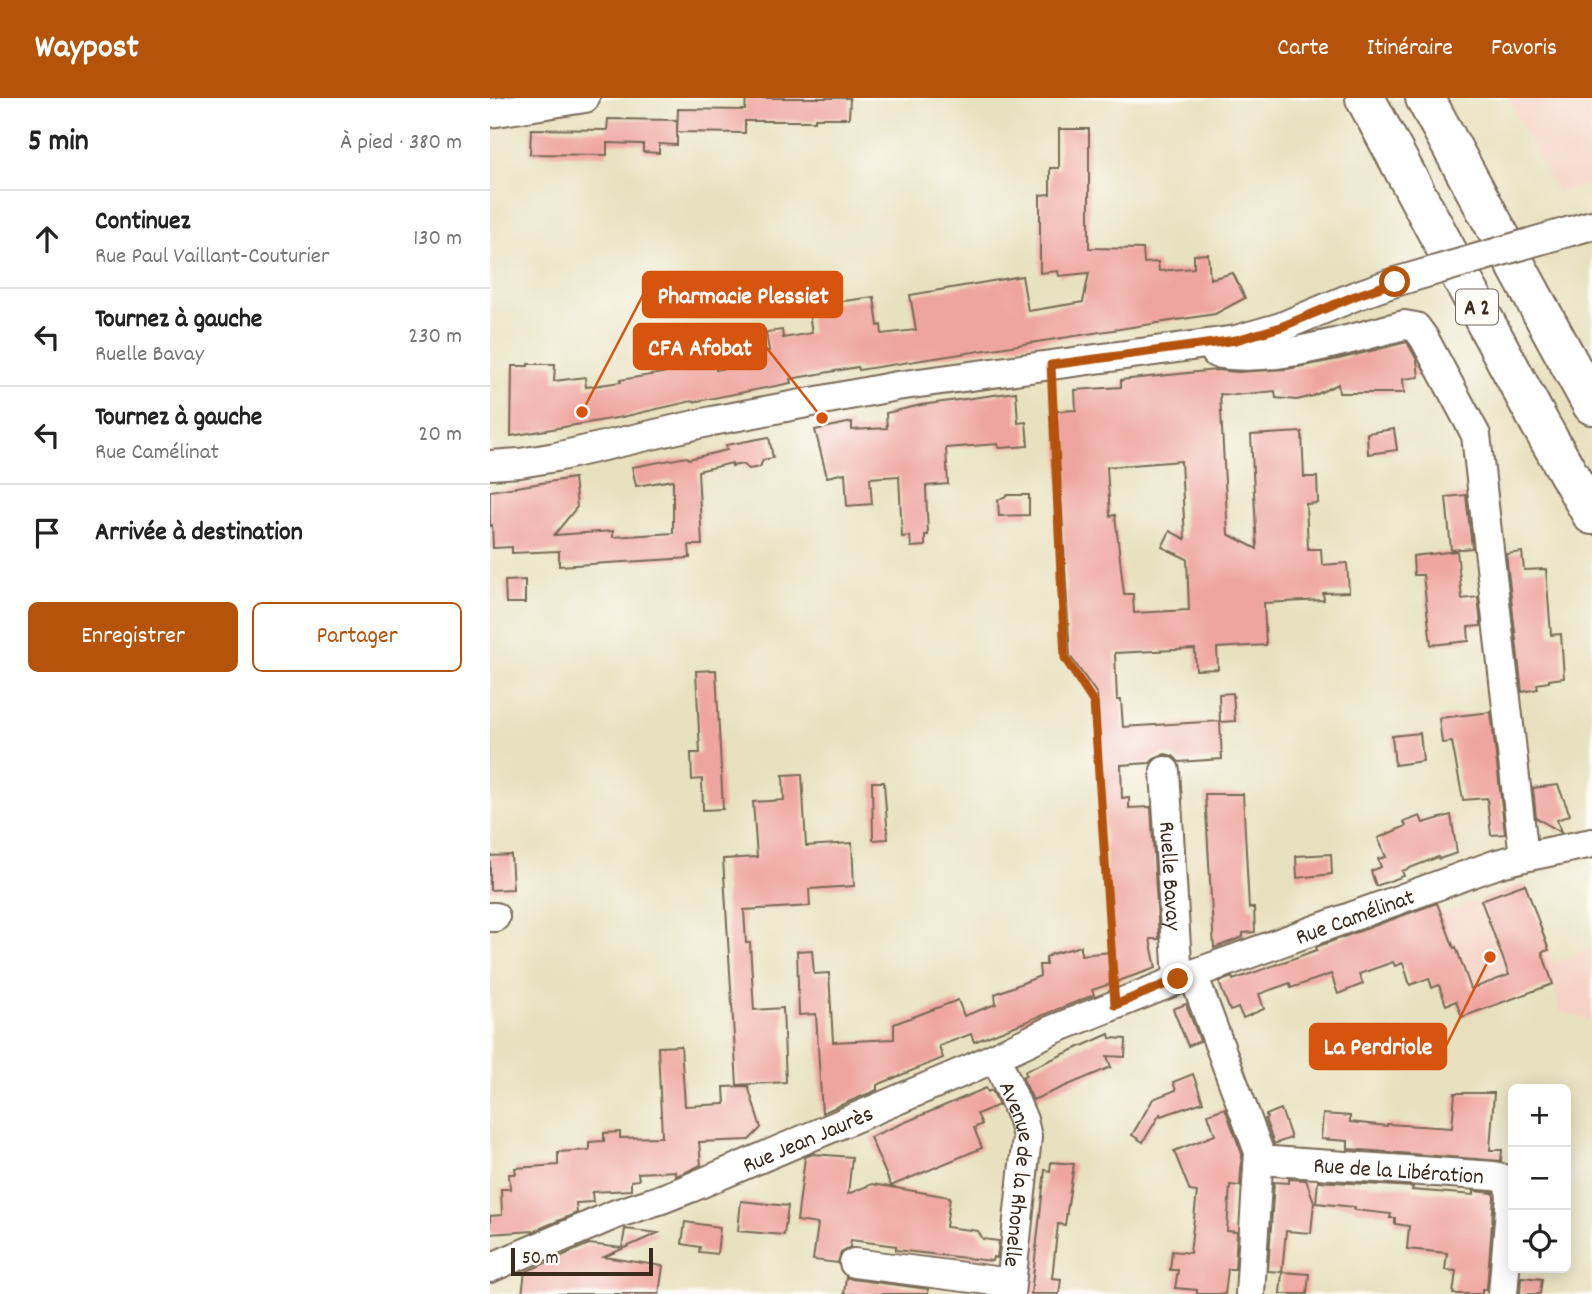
<!DOCTYPE html>
<html lang="fr">
<head>
<meta charset="utf-8">
<style>
	body { margin:0; font-family:Dekko,sans-serif; background:#f6f6f6; color:#222 }
	.controls { position:absolute; right:21px; bottom:21px; display:grid; overflow:hidden; border-radius:10px; box-shadow:0 4px 18px #0003 }
	.controls button { width:63px; height:63px; display:grid; place-items:center; padding:0; border:0; border-bottom:2px solid #e0e0e0; background:#fff; color:#222; font:35px sans-serif }
	.scale { position:absolute; left:21px; bottom:18px; width:142px; box-sizing:border-box; padding-left:7px; border:4px solid #3b2a1e; border-top:0; font-size:19px; line-height:24px; white-space:nowrap; color:#3b2a1e; -webkit-text-stroke:5px #fdfcf7; paint-order:stroke }
	.stop { position:absolute; width:21px; height:21px; margin:-16px; border:5px solid #b45309; border-radius:50%; background:#fff }
	.stop.end { background:#b45309; border-color:#fff; box-shadow:0 2px 7px #0008 }
	.list { margin:0; padding:0; list-style:none }
	h2 { display:flex; justify-content:space-between; align-items:center; height:91px; margin:0; padding:0 28px; font-size:30px }
	h2 small { font-size:23px; font-weight:400; color:#767676 }
	.list li { display:grid; grid-template-columns:46px 1fr auto; gap:21px; align-items:center; box-sizing:border-box; height:98px; padding:0 28px; border-top:2px solid #e0e0e0 }
	.list b { display:block; font-size:26px; white-space:nowrap }
	.list p { margin:0; font-size:23px; white-space:nowrap; color:#767676 }
	.list em { font-size:23px; font-style:normal; color:#767676 }
	.actions { display:flex; gap:14px; padding:21px 28px }
	.actions a { flex:1; padding:16px 0; border:2px solid #b45309; border-radius:10px; text-align:center; font-size:24px; color:#b45309 }
	.actions .main { background:#b45309; color:#fff }
	.icon { flex:none; width:38px; height:38px; fill:none; stroke:currentColor; stroke-width:2; stroke-linecap:round; stroke-linejoin:round }
	.map { position:relative; flex:none; width:1102px; height:1196px; overflow:hidden }
	header { display:flex; align-items:center; gap:42px; box-sizing:border-box; height:98px; padding:0 35px; background:#b45309; color:#fff }
	header strong { font-size:33px }
	nav { display:flex; gap:38px; margin-inline-start:auto; font-size:24px }
	main { display:flex }
	aside { flex:1; background:#fff }
	.map>svg:first-child { display:block }
	.built { fill:#f6d2c5 }
	.building { fill:#efa59f; fill-rule:evenodd }
	.lines { fill:none; stroke-linecap:round; stroke-linejoin:round }
	.minor-casing { stroke:#786a56; stroke-width:32 }
	.highway-casing { stroke:#786a56; stroke-width:42 }
	.path { stroke:#786a56; stroke-width:3.5; stroke-dasharray:5 5; stroke-linecap:butt }
	.minor { stroke:#fff; stroke-width:28 }
	.highway { stroke:#fff; stroke-width:38 }
	.minor-bridge-casing { stroke:#786a56; stroke-width:32; stroke-linecap:butt }
	.minor-bridge { stroke:#fff; stroke-width:28 }
	.route { stroke:#b45309; stroke-width:9 }
	.labels { text-anchor:middle; stroke-width:5; stroke-linejoin:round; paint-order:stroke }
	.shield { fill:#fdfcf7; stroke:#75695f; stroke-width:2 }
	.shield-label { font-size:21px; font-weight:bold; fill:#3b2a1e }
	.street-label { font-size:23px; fill:#3b2a1e; stroke:#fdfcf7 }
	.leader { fill:none; stroke:#d7540e; stroke-width:2.5 }
	.callout-dot { fill:#d7540e; stroke:#fdfcf7; stroke-width:2.5 }
	.callout { fill:#d7540e; stroke:#d7540e; stroke-width:2.5 }
	.callout-label { font-size:24px; text-anchor:middle; font-weight:bold; fill:#fff }
</style>
</head>
<body>
<header>
<strong>Waypost</strong>
<nav><a>Carte</a><a>Itinéraire</a><a>Favoris</a></nav>
</header>
<main>
<aside>
<h2>5 min<small>À pied · 380 m</small></h2>
<ul class="list">
<li><svg class="icon" aria-label="ahead" viewBox="0 0 24 24"><path d="M12 20V5M6 11l6-6 6 6"/></svg><div><b>Continuez</b><p>Rue Paul Vaillant-Couturier</p></div><em>130 m</em></li>
<li><svg class="icon" aria-label="left" viewBox="0 0 24 24"><path d="M17 20v-9H6M10 6l-5 5 5 5"/></svg><div><b>Tournez à gauche</b><p>Ruelle Bavay</p></div><em>230 m</em></li>
<li><svg class="icon" aria-label="left" viewBox="0 0 24 24"><path d="M17 20v-9H6M10 6l-5 5 5 5"/></svg><div><b>Tournez à gauche</b><p>Rue Camélinat</p></div><em>20 m</em></li>
<li><svg class="icon" aria-label="arrive" viewBox="0 0 24 24"><path d="M6 21V4h12l-3 4 3 4H6"/></svg><div><b>Arrivée à destination</b></div></li>
</ul>
<div class="actions"><a class="main">Enregistrer</a><a>Partager</a></div>
</aside>
<div class="map">
<svg width="1102" height="1196" viewBox="0 0 1102 1196">
	<rect width="100%" height="100%" fill="#fdfcf7"/>
	<filter id="ink" filterUnits="userSpaceOnUse"><feTurbulence type="fractalNoise" baseFrequency=".0143" numOctaves="2"/><feDisplacementMap in="SourceGraphic" scale="14" xChannelSelector="R" yChannelSelector="G"/><feConvolveMatrix kernelMatrix="1 2 1 2 8 2 1 2 1" color-interpolation-filters="sRGB"/></filter>
	<filter id="wash" filterUnits="userSpaceOnUse"><feTurbulence type="fractalNoise" baseFrequency=".00686" numOctaves="4" result="noise"/><feDisplacementMap in="SourceGraphic" scale="28" xChannelSelector="R" yChannelSelector="G"/><feGaussianBlur stdDeviation="1.57" result="paint"/><feColorMatrix in="noise" values="0 0 0 0 0 0 0 0 0 0 0 0 0 0 0 0 0 1.4 0 .05"/><feComposite in="paint" operator="in"/></filter>
	<g filter="url(#wash)">
		<rect width="100%" height="100%" fill="#e8e1bf"/>
		<!-- built -->
		<path class="built" d="M1018,0h84v87l-36,7z
			M1035,786l29,79 38,-15v72l-32,-8 -7,-28 -97,18 -10,3 -34,-97 24,-8 6,14z"/>
		<g id="blocks">
			<!-- building -->
			<path class="building" d="M256,0h104l-1,20h-34v3h-70v12l-68,-1 1,-23 67,1z
				M118,21l69,1v25l-18,-1v9l-16,-1v-8l-36,-1v12l-77,-1 1,-25 76,1z
				M569,31h30v119l54,1 1,14 14,-1 1,9 35,-3v-13l14,-1 2,25 23,-6 12,25 -30,16 -356,56 -1,-3 -68,12 1,4 -98,19 -1,-1 -70,16 -111,19 1,-70h16v-2h27l-1,17 31,-4 1,10 35,-5 -1,-2 55,-9 -1,-17 14,-1 1,11 13,-2 1,4 12,-2 1,6 35,-7 -2,-9 20,-3 -3,-19 16,-2 1,8 29,-5 -4,-27 66,-9 4,29 3,-1 1,9 34,-4 -6,-35 112,-19 6,35 55,-9 6,-29 -30,3 -1,-5 -18,2v-78l10,-1v-26h9z
				M917,244l10,18 2,17 -16,2 1,14h-65l-1,-9 -25,12 -16,4 -21,-2 -1,-7 -40,4 -15,-1 8,140 29,15 -6,-114 51,-3 2,45h13l1,26 -12,1 2,45h13l1,16 25,-2 2,29 -26,1 1,7 -60,3 2,42 -49,3 1,21 -22,1 -1,-21 -80,4 2,47h4l2,27 97,-6 -1,-27 14,-1 2,28 -15,1 2,37 -43,3 -6,-6 -8,-2 -9,3 -6,6 -29,2 1,33 7,-1v11l22,-1 8,132h-9l6,29 -64,22 2,5 -120,47 -3,-8 -32,12 4,12 -66,27v5l-55,23 -6,-99 -17,1 -2,-64 15,-1 2,24 15,-1 4,69 61,-3v-15l64,-24 6,16 32,-12 -1,-10 45,-18 -1,-11h7v-8l6,-3 29,-8v9l30,-3 -14,-258 -27,-38 -14,-245 20,-1 -1,-20 46,-3v-7l95,-10 22,2 50,-3 51,-10zM691,363l4,78 -15,-8 -8,16 25,12 2,51 -55,3 -1,-19h-9l-9,-79 -5,1 -3,-49z
				M526,294l2,31 8,-1 2,24 -29,2 -1,-4 -52,4 2,36 -22,2v3l2,46h-3v11l-14,1 -1,-11 -8,1 -3,-61 -29,2 2,26 -25,2 -2,-33 -18,4 -12,-47 37,-8v8l35,-2 -1,-15 35,-8z
				M904,331l3,21 -29,4 -1,-21z
				M279,339l4,21 -10,2 -3,7 -11,2 -6,-5 -11,2v-3l-34,8 4,74h-13l1,13 -131,8v-15l-47,2v-6l-19,1 -1,-23 -2,1v-35l84,-13 3,29 -23,28 59,-4v6l60,-4v-53l-37,6 -4,-19 55,-10 2,2 38,-9 -1,-5z
				M518,397h21v20l-30,1 -1,-16z
				M976,397l6,53 -21,2 -5,-53z
				M967,453l5,48 16,-2 3,29 -13,1 1,14 -38,4 -8,-70h-9l-1,-19z
				M1032,454l2,18 22,-1 5,66 10,-1 3,44 -15,2v2l-12,2 1,5 -16,3 -16,-138z
				M35,482v23h-19l-1,-22z
				M226,572l7,139 -20,1 -1,-31 -10,1 -1,-27h9l-4,-82z
				M1001,614l14,122 -14,1 -4,-37 -24,2 -11,-58 -10,1 -3,-25z
				M930,635l3,28 -28,4 -3,-29z
				M312,676l4,72 46,-3 2,43 -45,3 1,17 -66,4 2,33h4l4,67 29,-2 3,74 -49,3 -14,-226 34,-2 -4,-55 31,-2 -1,-25z
				M382,684h12l4,57 -15,1z
				M1068,687l12,30 -13,5 4,12 -25,-14 -3,-30z
				M715,696h38l6,114h5l1,24 -12,1v4l-29,11z
				M961,717l6,38 -18,6 -1,-2 -36,14 2,5 -28,10 -5,-15 10,-4 -3,-8 8,-2 -8,-19 28,-12 -2,-4 16,-6 3,7z
				M841,756l1,20 -35,4 -1,-22z
				M21,757l2,34 -23,1v-34z
				M1035,786l24,66 -7,2 11,32 -91,33 -6,-16 -10,4 -7,-20 -7,3 -3,-10 -19,7 -7,-22 -8,3 -2,-4 -34,12 4,10 -25,10 -7,-20 -40,14 -1,-5 -31,11 5,15 -21,9 -5,-10 -8,3 -11,-29 13,-5 1,3 84,-30 -1,-3 121,-44 17,45 2,-1 15,42 38,-14 -28,-75z
				M696,906l14,37 -12,5 -15,-37z
				M619,936l1,4 16,1 -1,18 -18,-1 4,11 -78,33 -11,-23 4,-2 -1,-4z
				M191,948l4,60 40,-2 -1,-17 24,-1 13,42 -12,12 -50,2 2,23 -17,8 -9,3v-5l-37,2 1,7 -8,1v9l-39,2 1,10 -17,1 1,10 -43,18 -44,3v-18l12,-1 -1,-26h9l-1,-15h7l-1,-6 43,-3v-13l31,-2v-8l15,-1v-8l16,-1v6l42,-1 -4,-90z
				M703,976l10,28 -42,14 -1,-2 -17,28 -11,-7 21,-36 23,-9 -3,-8z
				M496,990l2,4 4,-2 7,15 -22,9 5,10 -8,4 8,20 -91,38 -21,-49z
				M965,995h39l-4,57h12l-1,11 -153,-12v-8l-27,-2 2,-25 27,2v6l37,4v-2l65,4z
				M735,1010l17,46 -2,32 -10,-1 -3,46 10,1 -2,37h-7l-3,25h-28v-4l-22,-2 3,-18h-8l2,-19 18,2 7,-61 -7,-1 -16,-40 41,-16 -7,-21z
				M791,1011l10,29 -17,6 -9,-25 2,-1 -1,-3z
				M323,1056l39,3 -4,37 24,-10 78,13 -4,30 32,4 5,8 16,2 -2,17 -4,-1 -1,4 -96,-11v-4l-45,-6 -1,7 -9,5 -3,11 -25,-3 5,-36 -21,-3 8,-64z
				M561,1064l23,2 -9,61 -7,-1 -6,54 9,1 -2,15h-28l14,-124 5,1z
				M799,1081l17,1 8,22 -3,31 -25,-2 -4,41 -14,-1 6,-89 15,1z
				M828,1083l95,6 -1,3 62,5v-4l19,2 1,4 -7,92h-5v5h-29l3,-23 -11,-1 2,-17 -40,-4 2,-23 -14,-2v-6h-5l1,-4 -37,-4 1,-3 -39,-4z
				M251,1103l47,5 -4,29 -46,-4z
				M195,1124l35,5 -3,27 -18,-2 1,-5 -18,-3z
				M135,1131l33,4 -54,24 59,9 -4,28h-137l3,-22 64,-28 33,4z
				M792,1174l27,2 -2,20h-27z
				M356,1179l6,2 76,10v5h-84z
				M1031,1179l21,2 -2,15h-20z"/>
		</g>
	</g>
	<g filter="url(#ink)">
		<use href="#blocks" fill-opacity="0" stroke="#786a56" stroke-width="2"/>
		<g class="lines">
			<!-- minor casing -->
			<g class="minor-casing">
				<g id="minor">
					<path d="M0,15l95,-15"/>
					<path d="M1081,133l21,-6"/>
					<path d="M726,255c57,11 133,-14 188,-28l12,2 8,11 52,97 48,422"/>
					<path d="M0,367l30,-2 36,-6 156,-36 185,-35 339,-46 45,-13 74,-31 40,-14"/>
					<path id="s1" d="M675,673l13,208"/>
					<path d="M0,819h5"/>
					<path d="M703,876l66,178 -9,142"/>
					<path id="s2" d="M506,959l27,63 4,17 -17,157"/>
					<path id="s3" d="M769,1062l235,16c12,2 15,8 17,20l-8,98"/>
					<path d="M364,1165l157,20"/>
					<path id="s4" d="M0,1170l126,-54 43,-14 31,-12 282,-120 80,-38 141,-56 304,-110 27,-7 68,-14"/>
				</g>
			</g>
			<!-- highway casing -->
			<g class="highway-casing">
				<path id="highway" d="M875,0l174,324 53,93
					M935,0l167,307"/>
			</g>
			<!-- path -->
			<path class="path" d="M562,290l13,270 29,45 18,280"/>
			<!-- minor -->
			<use href="#minor" class="minor"/>
			<!-- highway -->
			<use href="#highway" class="highway"/>
			<!-- minor-bridge casing -->
			<g class="minor-bridge-casing">
				<path id="minor-bridge" d="M905,184l176,-51"/>
			</g>
			<!-- minor-bridge -->
			<use href="#minor-bridge" class="minor-bridge"/>
		</g>
	</g>
	<g class="lines" filter="url(#ink)">
		<!-- route -->
		<path class="route" d="M688,881l-63,26 -21,-302 -29,-45 -14,-293 185,-25 45,-13 74,-31 40,-14"/>
	</g>
	<g class="labels">
		<!-- shield labels -->
		<rect class="shield" x="966" y="191.5" width="42" height="35" rx="5"/>
		<g class="shield-label">
			<text x="987" y="216">A 2</text>
		</g>
		<!-- street labels -->
		<g class="street-label">
			<text dy="8" stroke="none"><textPath href="#s1" startOffset="105">Ruelle Bavay</textPath></text>
			<text dy="8" stroke="none"><textPath href="#s4" startOffset="934">Rue Camélinat</textPath></text>
			<text dy="8" stroke="none"><textPath href="#s4" startOffset="343">Rue Jean Jaurès</textPath></text>
			<text dy="8" stroke="none"><textPath href="#s3" startOffset="140">Rue de la Libération</textPath></text>
			<text dy="8" stroke="none"><textPath href="#s2" startOffset="122">Avenue de la Rhonelle</textPath></text>
		</g>
	</g>
	<!-- callouts -->
	<path class="leader" d="M92 314L153 197M332 320L276 249M1000 859L956 948"/>
	<g class="callout-dot">
		<circle cx="92" cy="314" r="7"/>
		<circle cx="332" cy="320" r="7"/>
		<circle cx="1000" cy="859" r="7"/>
	</g>
	<g class="callout">
		<rect x="153" y="174" width="199" height="45" rx="7"/>
		<rect x="144" y="226" width="132" height="45" rx="7"/>
		<rect x="820" y="926" width="136" height="45" rx="7"/>
	</g>
	<g class="callout-label">
		<text x="253" y="205">Pharmacie Plessiet</text>
		<text x="210" y="257">CFA Afobat</text>
		<text x="888" y="956">La Perdriole</text>
	</g>
</svg>
<div class="controls">
<button>+</button>
<button>−</button>
<button><svg class="icon" aria-label="locate" viewBox="0 0 24 24"><circle cx="12" cy="12" r="6"/><path d="M12 2v4M12 18v4M2 12h4M18 12h4"/></svg></button>
</div>
<div class="scale">50 m</div>
<div class="stop" style="left:905px;top:184px"></div>
<div class="stop end" style="left:688px;top:881px"></div>
</div>
</main>
</body>
</html>
